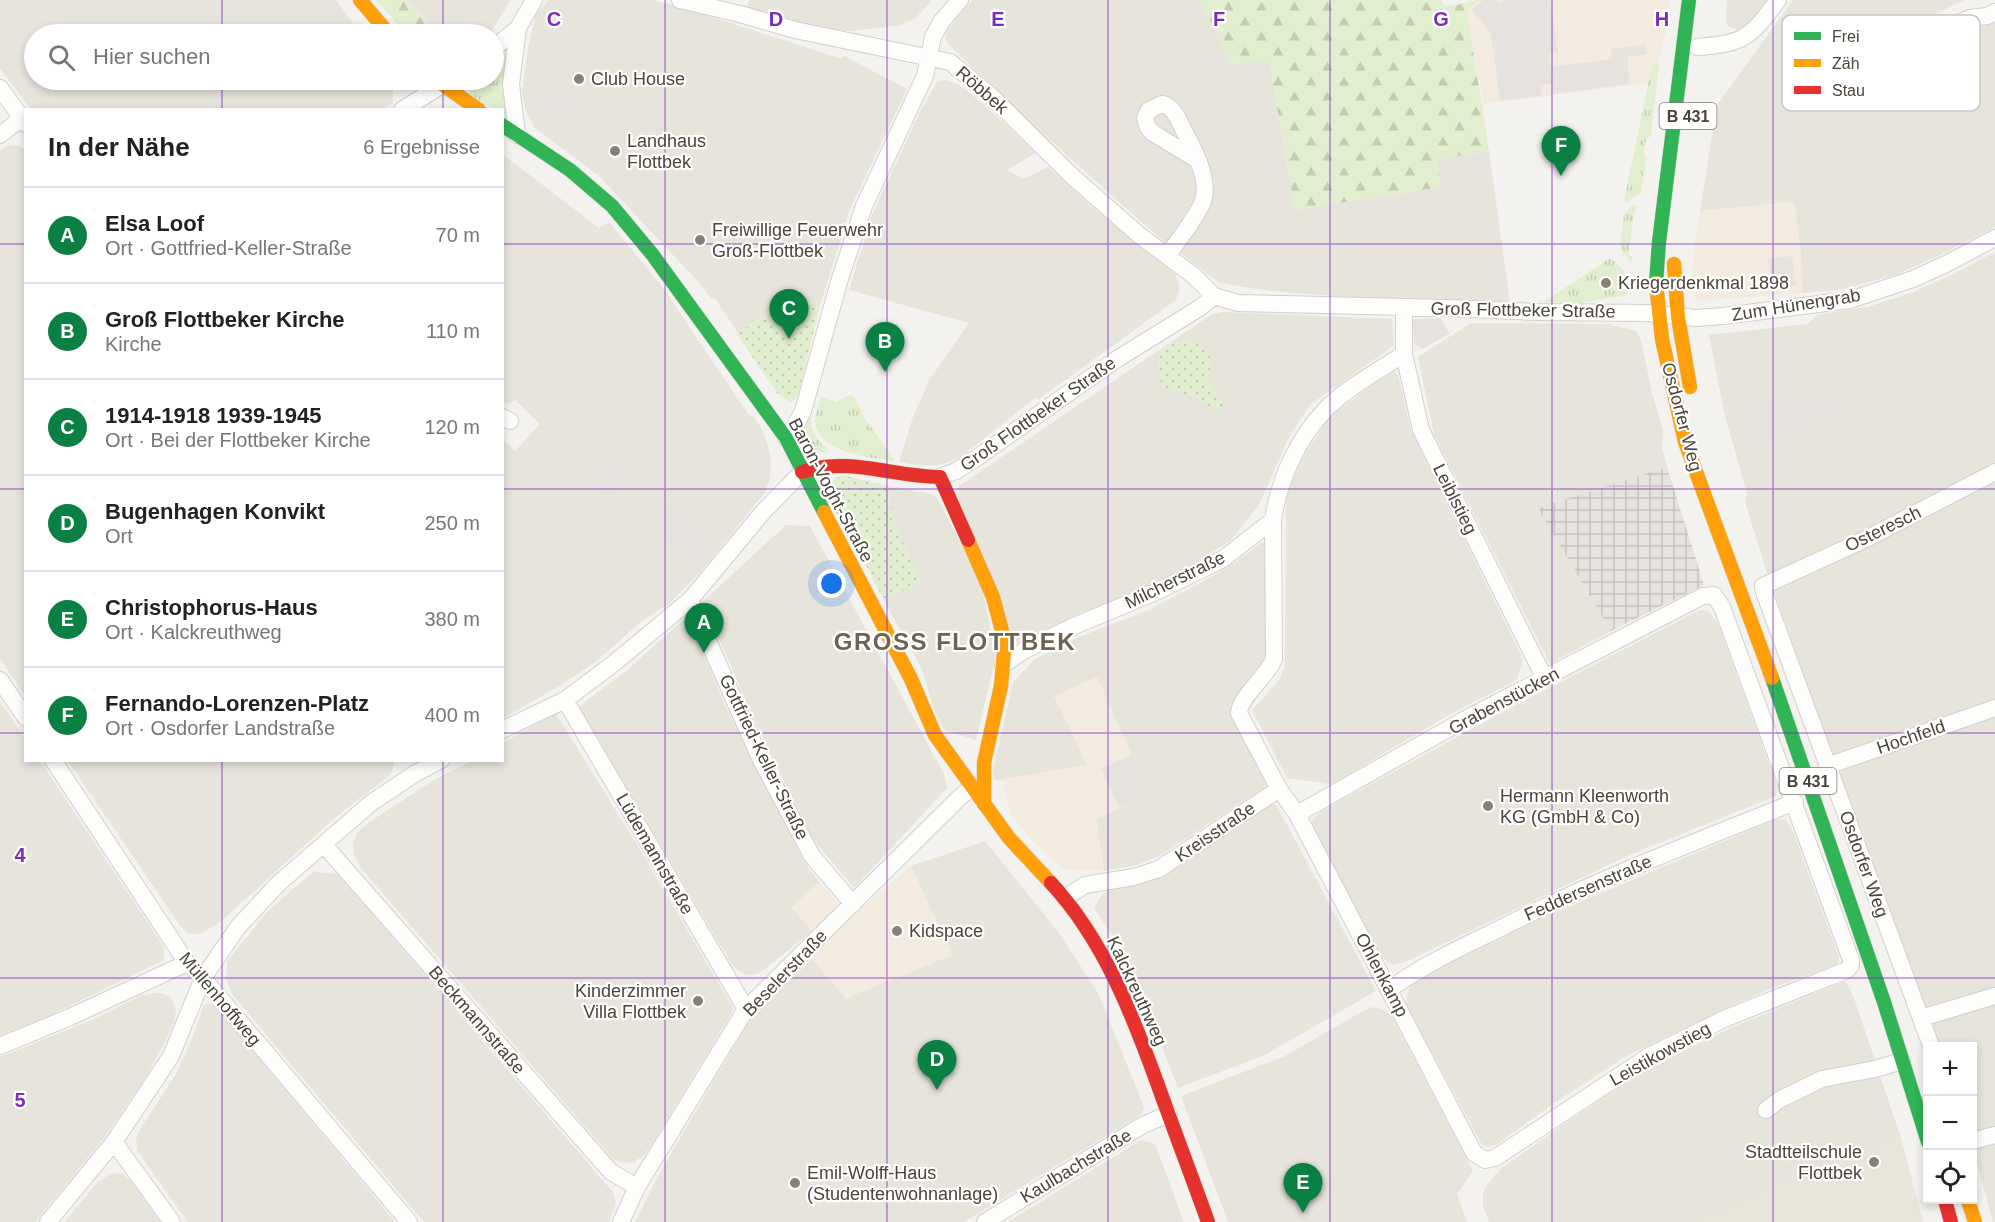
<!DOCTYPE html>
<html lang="de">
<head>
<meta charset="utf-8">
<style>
	body { margin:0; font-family:Arial,sans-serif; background:#f6f6f6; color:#222 }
	.controls { position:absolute; right:18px; bottom:18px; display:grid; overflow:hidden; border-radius:0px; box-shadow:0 3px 9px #0003 }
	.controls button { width:54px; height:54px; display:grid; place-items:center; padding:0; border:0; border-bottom:2px solid #e0e0e0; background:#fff; color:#222; font:30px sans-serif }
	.you { position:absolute; left:832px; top:584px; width:21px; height:21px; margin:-15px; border:4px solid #fff; border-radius:50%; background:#1a73e8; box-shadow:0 0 0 9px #1a73e833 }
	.badge { display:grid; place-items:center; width:39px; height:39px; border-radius:50%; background:#0b8043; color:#fff; font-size:20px; font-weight:700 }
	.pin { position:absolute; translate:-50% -50px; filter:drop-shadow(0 2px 3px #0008) }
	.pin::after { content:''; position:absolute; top:32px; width:21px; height:18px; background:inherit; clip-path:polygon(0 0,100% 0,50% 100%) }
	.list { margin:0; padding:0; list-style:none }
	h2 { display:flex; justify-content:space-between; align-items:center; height:78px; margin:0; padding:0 24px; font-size:26px }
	h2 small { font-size:20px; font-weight:400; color:#767676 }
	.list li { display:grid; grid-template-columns:39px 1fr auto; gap:18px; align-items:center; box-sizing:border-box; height:96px; padding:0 24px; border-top:2px solid #e0e0e0 }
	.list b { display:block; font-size:22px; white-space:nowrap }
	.list p { margin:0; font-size:20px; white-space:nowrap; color:#767676 }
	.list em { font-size:20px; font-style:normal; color:#767676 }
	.icon { flex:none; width:33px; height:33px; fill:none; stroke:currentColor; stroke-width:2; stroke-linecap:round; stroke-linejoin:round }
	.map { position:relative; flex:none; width:1995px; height:1222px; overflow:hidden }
	.search { position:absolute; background:#fff; box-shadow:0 3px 9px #0003; left:24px; top:24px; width:480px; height:66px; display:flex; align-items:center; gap:15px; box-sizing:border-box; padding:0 21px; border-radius:33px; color:#767676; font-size:22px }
	.panel { position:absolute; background:#fff; box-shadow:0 3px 9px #0003; left:24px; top:108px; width:480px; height:654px; border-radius:0px }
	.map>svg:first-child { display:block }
	.residential { fill:#e7e4dc }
	.commercial { fill:#f3ebdf }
	.industrial { fill:url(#industrial-grid) }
	.education { fill:#eae5da }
	.grass { fill:url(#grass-tufts) }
	.forest { fill:url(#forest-firs) }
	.park { fill:url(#park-dots) }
	.parking { fill:#e6e3df }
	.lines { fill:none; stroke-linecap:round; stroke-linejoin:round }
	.street-casing { stroke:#d2d0cb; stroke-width:18 }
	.fast-casing { stroke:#d3cfc5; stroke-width:15 }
	.slow-casing { stroke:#d3cfc5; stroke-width:15 }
	.jam-casing { stroke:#d3cfc5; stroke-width:15 }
	.street { stroke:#fdfdfc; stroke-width:16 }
	.fast { stroke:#30b455; stroke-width:14 }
	.slow { stroke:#ff9f0a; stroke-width:14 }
	.jam { stroke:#e5322d; stroke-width:14 }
	.grid { fill:none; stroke:#7b2cbf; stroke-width:1.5; stroke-opacity:0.55 }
	.poi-dot { fill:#868178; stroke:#fff; stroke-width:2 }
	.labels { text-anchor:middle; stroke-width:4.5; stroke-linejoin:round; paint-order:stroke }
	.shield { fill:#fff; stroke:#817c74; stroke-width:1.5 }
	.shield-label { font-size:16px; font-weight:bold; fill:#4b4439 }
	.poi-label { font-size:18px; fill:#4b4439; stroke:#fff; text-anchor:start }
	.street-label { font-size:18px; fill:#4b4439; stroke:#fff }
	.district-label { font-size:24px; font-weight:bold; letter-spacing:1.5px; fill:#6e6250; stroke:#fff }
	.key { fill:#fff; stroke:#c9c7c4; stroke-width:1.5 }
	.key-label { font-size:16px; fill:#4b4439 }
	.grid-label { font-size:20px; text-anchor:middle; font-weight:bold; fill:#7b2cbf; stroke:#fff; stroke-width:4.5; stroke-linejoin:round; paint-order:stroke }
</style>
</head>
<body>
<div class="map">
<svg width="1995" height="1222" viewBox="0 0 1995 1222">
	<defs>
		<pattern id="industrial-grid" width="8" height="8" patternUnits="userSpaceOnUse" patternTransform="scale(1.5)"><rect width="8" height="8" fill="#e6e2de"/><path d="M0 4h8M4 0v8" fill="none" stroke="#c7c3bf"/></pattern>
		<pattern id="grass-tufts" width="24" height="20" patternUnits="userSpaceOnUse" patternTransform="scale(1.5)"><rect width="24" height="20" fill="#e1eecf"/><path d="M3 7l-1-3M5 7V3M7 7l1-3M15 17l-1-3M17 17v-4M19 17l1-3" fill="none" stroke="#c3cdb2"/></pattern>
		<pattern id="forest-firs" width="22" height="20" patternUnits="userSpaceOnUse" patternTransform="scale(1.5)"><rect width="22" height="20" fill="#e1eecf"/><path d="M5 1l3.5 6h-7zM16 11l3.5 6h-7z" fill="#c3cdb2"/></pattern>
		<pattern id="park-dots" width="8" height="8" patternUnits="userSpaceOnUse" patternTransform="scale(1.5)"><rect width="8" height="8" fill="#e1eecf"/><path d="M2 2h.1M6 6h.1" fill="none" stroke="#c3cdb2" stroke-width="1.8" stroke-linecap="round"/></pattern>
	</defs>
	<rect width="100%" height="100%" fill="#f4f2ee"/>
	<!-- residential -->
	<path class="residential" d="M0,0h336l25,34h-327v46h359v23l-12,7 -350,-1 -31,-40z
		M406,0h105l-19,30 -7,4h-45z
		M549,0h103l32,8 158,51 2,-3 63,33 -57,120 -30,97 -30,-8 -52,35 -23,-35 -3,1 -19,-23 -94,-100 -65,-49 -8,-16 -4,-19 6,-44 8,-34z
		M749,0h183l-16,18 -14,7 -48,6 -38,-3 -69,-21z
		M972,0h228l32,64 37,-4 26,150 146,-23 -4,-28 52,-8 21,151h-66l-108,-6 -67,-5 -49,-8 -65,-49 -115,-103 -90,-85 -4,-6v-8z
		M1727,0h40l-20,25 -12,5 -7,-4 -2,-6z
		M1793,0h171l-67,33 13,25 81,-39 4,5v203l-57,29 -43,19 -56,15 -37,3 -1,-39 -7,-52 -94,9 17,-106z
		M947,80l12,5 20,15 57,53 -29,17 16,9 25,-12 51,46 76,61 4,10v7l-3,9 -137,99 -3,-2 -75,60 -11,5 -13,3h-21l-17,-3 14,-45 17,-38 39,-56 -120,-33 23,-75 48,-103 17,-30z
		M18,145l8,5 -1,546 -25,-38v-507l6,-5z
		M502,154l97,74 10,-6 55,67 84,125 5,2 7,10 7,16 4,19 -1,17 -5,14 -60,75 -35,36 -28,18 -48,42 -36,24 -55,31v-278l12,11 25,-27 -25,-24 -6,4 -6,-3z
		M1995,252v213l-135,70 -92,41 -23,-74 2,-8 -23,-82 -15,-77 99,-11 9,-9 50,-8 47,-15 35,-16z
		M1222,312l168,7 2,2 2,23 -2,3 -82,58 -20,30 -31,70 -29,36 -48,30 -39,19 -65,24 -51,26 -9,3 -5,-4 -56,-146 2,-7 253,-172z
		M1471,323l138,1 27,7 5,9 11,53 11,37 -1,18 5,19 -128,41 72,123 -61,33 -116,-230 -16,-77z
		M1391,371l7,4 13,55 112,229 -6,21 -63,32 -119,70 -6,2 -42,-6 -35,-68 28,-31 5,-14 1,-169 16,-37 27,-42z
		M1995,479v223l-153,55 -10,-2 -59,-167z
		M888,486l44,8 6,5 43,84 15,73 -20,84 -32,-10 -11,-23 -11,-38 -39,-70 37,-16 -28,-65z
		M786,525l24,1 134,248 3,14 -93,100 -42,-50 -51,-103 -41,-94 -21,-36z
		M1266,542v121l-35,42 -1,8 37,70 -2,4 -106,69 -22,9 -33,6 -8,-52 53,-25 -52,-117 -9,88 -93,16 -2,-10 20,-89 22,-23 44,-22 67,-26 51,-26 40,-24 24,-18z
		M1700,610h7l10,11 60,165 -1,10 -151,61 -218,104 -14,4 -12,-8 -68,-130 -1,-6 8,-9 177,-97z
		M685,618l14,25 25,60 40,80 41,80 14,19 -27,25 20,24 -47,38 -8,5 -9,1 -8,-3 -7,-6 -155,-259 47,-35z
		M0,701l25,38 1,21 14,1 124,186v13l-115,56 -49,20z
		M555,712l84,136 95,161 -83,137 -8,10 -9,6 -10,1 -11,-4 -253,-292 -6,-12 -1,-11 4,-11 11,-10 64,-42 39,-20 31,-1 1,-17z
		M1995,715v275l-67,20 -4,-3 -85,-233 5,-5z
		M395,761l-4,13 -55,43 -117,106 -19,11h-11l-8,-7 -113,-166z
		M1272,803l5,3 99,185 -111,64 -87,33 -45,-114 -16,-32 -22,-32v-4l7,-11 6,-4 38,-11z
		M1776,819l10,1 7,12 45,122 1,7 -3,4 -62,22 -92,42 -57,28 -71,46 -58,42 -10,2 -5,-4 -75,-139 1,-9 3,-9 7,-7 128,-62z
		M985,841l74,92 39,60 46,114 -2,7 -178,108h-329l25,-50 94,-159 58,-54 34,39 106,-43 -41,-89z
		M313,872l25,2 275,318 3,11 -7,19h-185l-192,-228 -6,-16 1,-17 41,-50z
		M1845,981l9,17 47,140 -107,42 -96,42h-209l-6,-16v-13l6,-11 13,-14 55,-39 84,-57 87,-43z
		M154,993h9l7,4 4,6 2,8 -2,13 -28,53 -42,61 -69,84h-35v-165l94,-38 48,-24z
		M1995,1002v125l-22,6 -1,-87h-34l-7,-22 1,-4z
		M210,1003l7,4 178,215h-207l-50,-70 -2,-13 4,-10 36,-55 16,-35 12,-34z
		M1373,1007l8,2 9,4 83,158 -16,23 10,28h-239l-47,-126 104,-40 78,-45z
		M1141,1140l14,4 29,78h-176z
		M1995,1142v80h-2l-19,-70 6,-6z
		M112,1173l10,1 9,7 29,41h-96l34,-40z"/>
	<!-- commercial -->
	<path class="commercial" d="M1481,0h188l-3,34 -3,5 -4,23 -7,3 -4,18 -165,21 -16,-93z
		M1794,202l7,49 1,42 -103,8 -4,-3 -3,-33 8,-54z
		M1097,677l52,118 -53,24 8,52 -42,-2 -35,-34 -15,-20 -11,-35 86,-15 -33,-69z
		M911,866l41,89 -106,43 -34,-39 27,-32z
		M819,882l19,20 -5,10 -14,17 -7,2 -20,-24z"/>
	<!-- industrial -->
	<path class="industrial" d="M1667,467l37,118 -93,46 -73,-123z"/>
	<!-- education -->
	<path class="education" d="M1901,1138l22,84h-225l96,-42z"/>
	<!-- grass -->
	<path class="grass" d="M511,43l-2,76 -6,-4 -1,-5c-13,-1 -39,-15 -35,-30h27v-23z
		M1659,62l-8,74 -5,3 -2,13 3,6 -6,35 -13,9 -4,-1 28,-136z
		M1633,205l5,2 -4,4 -5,43 4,4 -3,3 -10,-12 4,-35z
		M1610,258c17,13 18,16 18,37l-48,8 -37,-1z
		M849,395l5,2 10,20 31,44c-25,-3 -78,-8 -80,-41 0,-7 4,-15 6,-23l15,5z
		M809,416l2,1c-1,13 6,24 16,31l1,5 -22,-2 -8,-12 2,-9z"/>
	<!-- forest -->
	<path class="forest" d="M376,0h30l34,34h-34z
		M1200,0h241l4,6c13,1 23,-6 36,-6l-14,11 22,140 -52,8 4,28 -146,23 -26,-150 -37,4z"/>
	<!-- park -->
	<path class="park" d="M790,298l30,8 -21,86 -7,10h-3l-12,-9 -40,-59z
		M1189,340c20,7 27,22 19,42l16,22 -5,8c-9,-5 -19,-12 -29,-16 -6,-3 -13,-2 -19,-5 -12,-5 -16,-21 -12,-33 5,-14 16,-17 30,-18z
		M842,475l46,11 4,32 29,65 -38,16 -36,-72 -25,-33 14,-16z"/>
	<!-- parking -->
	<path class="parking" d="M1483,0h11l5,4 8,-4h43l8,52 -9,1 2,14 61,-8 -1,-10 34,-5 1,10 -18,3 1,27 -75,10 -2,-10 -12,1 1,11 -41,5 -9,-67 -19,-25z
		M554,85l24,14 -19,37 -27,-28 11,-17z
		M1792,256l4,30 -24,3 -4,-30z
		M1441,318l9,16 -28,15 -8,-5 -1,-22 2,-3z
		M1735,338l6,34 -20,3 -6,-34z
		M1832,388l3,13 8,-2 3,13 -2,1 1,8 -80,19 -4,-13 -14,3 -5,-20z
		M619,457l13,21 -25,16 -23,-11z
		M683,500l30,47 -24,24 -34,-53z
		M1132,755l17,40 -30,13 -18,-40z"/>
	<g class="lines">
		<!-- street casing -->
		<g class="street-casing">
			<path id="street" d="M680,0l60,14 55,16 155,32 40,33 83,82 66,58 55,41 20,20 24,7 210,5 89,4 111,1 48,5 27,-2 127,-16 63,-21 33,-15 49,-26
				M1920,40l50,-22 17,-2 8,-4
				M1697,47c47,-3 54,-10 81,-47
				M494,48l24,-20 16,-28
				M0,88l26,36
				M402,110l48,-30
				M0,135l22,-17
				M517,135l-6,-51 7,-56
				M1167,256c11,-16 29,-37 36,-55 7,-21 -9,-52 -19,-70 -5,-10 -10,-25 -22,-27l-13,6 -4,8 3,10 5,5 46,28
				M1404,307v47l17,76 124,249
				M502,417l8,4
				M786,438l6,-7 11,-20 36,-129 25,-76 61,-130 8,-39 8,-15 19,-22
				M940,477l16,-6 19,-12 142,-100 84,-52 13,-11
				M690,600l70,158 52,98 41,48
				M1003,665l22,-15 49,-24 84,-35 65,-32 50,-39c6,-40 24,-81 53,-111 22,-22 52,-38 78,-55
				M0,680l26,38
				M565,700l181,309
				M502,730l63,-30 48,-36 77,-64 73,-88 39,-40
				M53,760l134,203 16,15 206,244
				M1827,766l168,-58
				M1279,789l18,25 177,339 11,7 10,-2 154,-102 75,-37 123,-49 4,-5v-5l-129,-353 -8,-12
				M1297,814l176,-99 230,-119 11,-1
				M324,845l287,327 26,15
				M1065,898l20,-13 49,-8 25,-8 120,-80 -40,-76c1,-17 28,-36 35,-54l-1,-139
				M1390,989c33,-24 70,-41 107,-59 97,-49 197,-88 298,-128
				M1921,1018l74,-22
				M0,1046l70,-29 117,-54
				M1931,1046l-167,-454 -1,-6 103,-47 129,-67
				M1766,1110l13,-10 43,-21 53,-10 27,-8
				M1972,1141l23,-6
				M114,1142l58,80
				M48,1222l66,-80 57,-86 32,-78 35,-51 40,-43 93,-81 45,-30 25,-13
				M621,1222l16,-35 109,-178 212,-210 14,-12
				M985,1222l158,-97 26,-11"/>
		</g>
		<!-- fast casing -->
		<g class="fast-casing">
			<path id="fast" d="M502,125l68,45 42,36 40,48 134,184 38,74
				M1656,283l3,-41 30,-242
				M1772,678l112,324 44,140"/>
		</g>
		<!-- slow casing -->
		<g class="slow-casing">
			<path id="slow" d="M360,0l29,34
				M436,80l43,30
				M1674,264l4,53 12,70
				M1656,283l6,56 23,103 87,236
				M824,512l87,167 24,56 74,103 42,45
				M968,540l25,57 12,45 -4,44 -17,77v41
				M1968,1200l7,22"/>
		</g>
		<!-- jam casing -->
		<g class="jam-casing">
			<path id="jam" d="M802,472c46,-16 91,5 138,5l28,63
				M1051,883c53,57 82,133 108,205 16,45 33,89 49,134
				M1945,1200l6,22"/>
		</g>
		<!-- street -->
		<use href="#street" class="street"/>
		<!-- fast -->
		<use href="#fast" class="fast"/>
		<!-- slow -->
		<use href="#slow" class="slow"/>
		<!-- jam -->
		<use href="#jam" class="jam"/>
	</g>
	<!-- grid -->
	<path class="grid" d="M222,0v34M443,0v34M665,0v1222M887,0v1222M1108,0v1222M1330,0v1222M1552,0v1222M1773,0v1222M222,80v30M443,80v30M0,244h26M502,244h1493M0,489h26M502,489h1493M0,733h26M502,733h1493M222,760v462M443,760v462M0,978h1995"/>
	<!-- markers -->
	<g class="poi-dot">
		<circle cx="579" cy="79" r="6"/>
		<circle cx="615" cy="151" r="6"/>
		<circle cx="700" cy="240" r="6"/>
		<circle cx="1606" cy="283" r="6"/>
		<circle cx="1488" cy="806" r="6"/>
		<circle cx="897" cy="931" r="6"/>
		<circle cx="698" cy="1001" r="6"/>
		<circle cx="1874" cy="1162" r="6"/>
		<circle cx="795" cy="1183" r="6"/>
	</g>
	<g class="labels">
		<!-- shield labels -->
		<g class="shield">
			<rect x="1659.5" y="103" width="57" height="26" rx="4.5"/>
			<rect x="1779.5" y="768" width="57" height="26" rx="4.5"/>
		</g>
		<g class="shield-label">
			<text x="1688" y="122">B 431</text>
			<text x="1808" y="787">B 431</text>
		</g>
		<!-- poi labels -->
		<g class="poi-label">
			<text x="591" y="85">Club House</text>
			<text x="627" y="147">Landhaus<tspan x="627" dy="21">Flottbek</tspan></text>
			<text x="712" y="236">Freiwillige Feuerwehr<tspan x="712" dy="21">Groß-Flottbek</tspan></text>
			<text x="1618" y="289">Kriegerdenkmal 1898</text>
			<text x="1500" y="802">Hermann Kleenworth<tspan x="1500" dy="21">KG (GmbH &amp; Co)</tspan></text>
			<text x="909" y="937">Kidspace</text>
			<text x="686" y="997" text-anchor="end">Kinderzimmer<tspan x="686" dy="21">Villa Flottbek</tspan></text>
			<text x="1862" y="1158" text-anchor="end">Stadtteilschule<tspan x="1862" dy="21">Flottbek</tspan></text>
			<text x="807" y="1179">Emil-Wolff-Haus<tspan x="807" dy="21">(Studentenwohnanlage)</tspan></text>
		</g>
		<!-- street labels -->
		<g class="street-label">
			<text transform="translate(982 90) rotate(41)" y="6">Röbbek</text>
			<text transform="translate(1796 305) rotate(-9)" y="6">Zum Hünengrab</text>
			<text transform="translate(1523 310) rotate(1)" y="6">Groß Flottbeker Straße</text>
			<text transform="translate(1038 414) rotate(-35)" y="6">Groß Flottbeker Straße</text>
			<text transform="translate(1682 417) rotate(75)" y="6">Osdorfer Weg</text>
			<text transform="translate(831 490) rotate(62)" y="6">Baron-Voght-Straße</text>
			<text transform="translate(1455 499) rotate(63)" y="6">Leiblstieg</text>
			<text transform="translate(1883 529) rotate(-26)" y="6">Osteresch</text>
			<text transform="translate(1175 580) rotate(-26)" y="6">Milcherstraße</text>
			<text transform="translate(1504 701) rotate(-28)" y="6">Grabenstücken</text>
			<text transform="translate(1911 737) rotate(-19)" y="6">Hochfeld</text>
			<text transform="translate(764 757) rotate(64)" y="6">Gottfried-Keller-Straße</text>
			<text transform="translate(1215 832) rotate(-34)" y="6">Kreisstraße</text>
			<text transform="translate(655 854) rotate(60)" y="6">Lüdemannstraße</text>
			<text transform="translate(1864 864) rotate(70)" y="6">Osdorfer Weg</text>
			<text transform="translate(1588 888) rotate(-24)" y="6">Feddersenstraße</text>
			<text transform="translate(785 973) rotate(-46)" y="6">Beselerstraße</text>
			<text transform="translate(1382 975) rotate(62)" y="6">Ohlenkamp</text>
			<text transform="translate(1137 991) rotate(65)" y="6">Kalckreuthweg</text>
			<text transform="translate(220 999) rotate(50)" y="6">Müllenhoffweg</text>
			<text transform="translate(477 1020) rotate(49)" y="6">Beckmannstraße</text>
			<text transform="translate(1660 1054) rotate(-29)" y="6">Leistikowstieg</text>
			<text transform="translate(1076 1166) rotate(-31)" y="6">Kaulbachstraße</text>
		</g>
		<!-- district labels -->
		<g class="district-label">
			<text x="955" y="650">GROSS FLOTTBEK</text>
		</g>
	</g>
	<!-- legend -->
	<rect x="1782" y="15" width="198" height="96" rx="9" class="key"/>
	<rect x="1794" y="32" width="27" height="8" fill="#30b455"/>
	<rect x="1794" y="59" width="27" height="8" fill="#ff9f0a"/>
	<rect x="1794" y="86" width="27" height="8" fill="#e5322d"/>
	<g class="key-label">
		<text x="1832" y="42">Frei</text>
		<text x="1832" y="69">Zäh</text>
		<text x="1832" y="96">Stau</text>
	</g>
	<g class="grid-label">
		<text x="554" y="26">C</text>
		<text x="776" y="26">D</text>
		<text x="998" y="26">E</text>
		<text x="1219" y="26">F</text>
		<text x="1441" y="26">G</text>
		<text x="1662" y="26">H</text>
		<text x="20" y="862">4</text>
		<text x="20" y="1107">5</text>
	</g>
</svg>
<div class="controls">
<button>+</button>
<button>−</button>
<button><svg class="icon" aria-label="locate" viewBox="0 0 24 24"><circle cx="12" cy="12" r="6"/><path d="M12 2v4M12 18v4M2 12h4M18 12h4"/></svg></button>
</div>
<div class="you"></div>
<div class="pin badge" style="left:704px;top:653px">A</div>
<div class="pin badge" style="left:885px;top:372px">B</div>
<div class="pin badge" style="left:789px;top:339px">C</div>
<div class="pin badge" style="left:937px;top:1090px">D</div>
<div class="pin badge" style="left:1303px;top:1213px">E</div>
<div class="pin badge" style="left:1561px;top:176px">F</div>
<div class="search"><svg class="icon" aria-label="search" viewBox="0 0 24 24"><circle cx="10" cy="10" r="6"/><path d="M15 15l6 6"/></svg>Hier suchen</div>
<section class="panel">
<h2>In der Nähe<small>6 Ergebnisse</small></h2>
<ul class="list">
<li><span class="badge">A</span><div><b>Elsa Loof</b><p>Ort · Gottfried-Keller-Straße</p></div><em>70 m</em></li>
<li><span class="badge">B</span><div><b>Groß Flottbeker Kirche</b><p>Kirche</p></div><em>110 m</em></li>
<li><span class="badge">C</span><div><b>1914-1918 1939-1945</b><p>Ort · Bei der Flottbeker Kirche</p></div><em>120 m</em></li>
<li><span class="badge">D</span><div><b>Bugenhagen Konvikt</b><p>Ort</p></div><em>250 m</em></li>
<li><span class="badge">E</span><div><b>Christophorus-Haus</b><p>Ort · Kalckreuthweg</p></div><em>380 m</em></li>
<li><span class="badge">F</span><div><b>Fernando-Lorenzen-Platz</b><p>Ort · Osdorfer Landstraße</p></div><em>400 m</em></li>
</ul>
</section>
</div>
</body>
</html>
